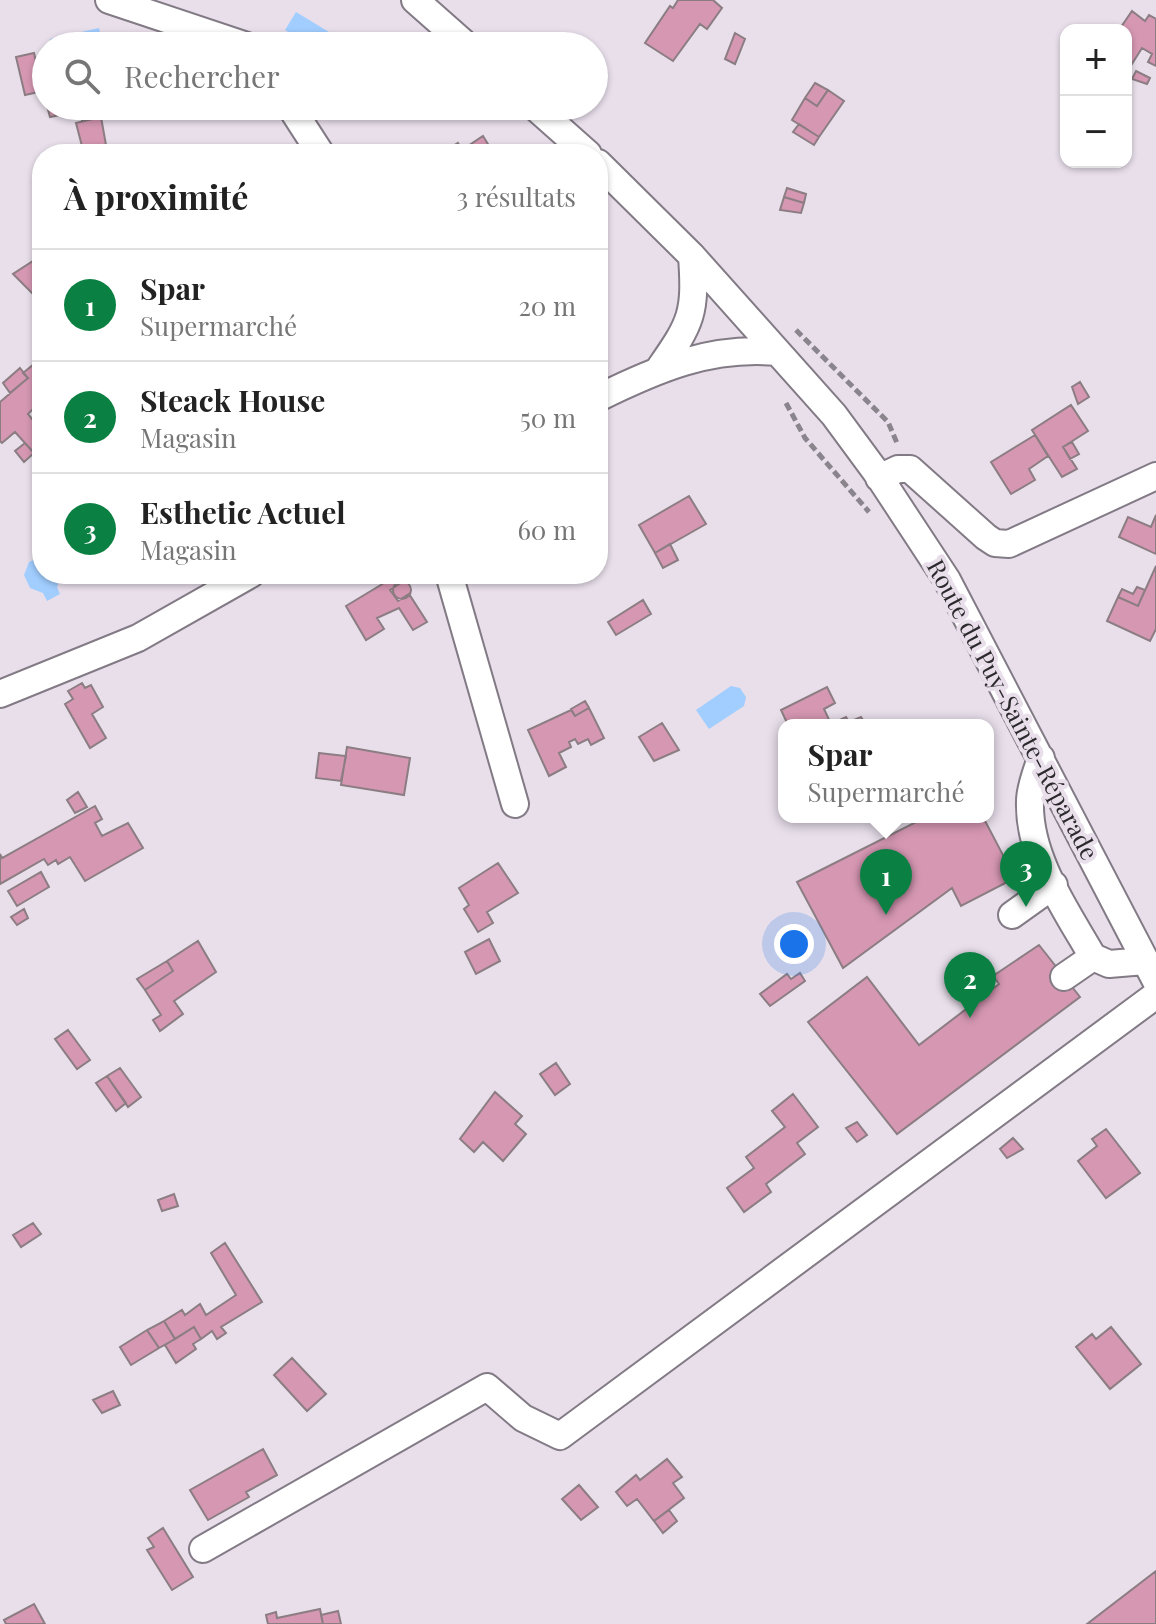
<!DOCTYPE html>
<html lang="fr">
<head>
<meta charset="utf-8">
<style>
	body { margin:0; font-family:"Playfair Display",serif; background:#f2f2f2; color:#222 }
	.controls { position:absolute; right:24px; top:24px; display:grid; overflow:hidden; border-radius:16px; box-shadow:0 2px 6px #0004 }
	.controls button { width:72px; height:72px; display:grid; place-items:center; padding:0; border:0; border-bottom:2px solid #e0e0e0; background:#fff; color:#222; font:40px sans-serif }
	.you { position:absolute; left:794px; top:944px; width:28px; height:28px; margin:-20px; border:6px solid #fff; border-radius:50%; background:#1a73e8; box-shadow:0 0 0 12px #1a73e833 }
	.badge { display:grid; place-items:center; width:52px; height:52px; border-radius:50%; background:#0b8043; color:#fff; font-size:26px; font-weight:700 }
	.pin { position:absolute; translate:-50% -66px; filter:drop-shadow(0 2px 4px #0008) }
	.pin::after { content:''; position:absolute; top:42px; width:28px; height:24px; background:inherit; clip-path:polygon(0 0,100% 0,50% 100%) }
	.popup { position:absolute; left:778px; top:719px; width:216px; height:104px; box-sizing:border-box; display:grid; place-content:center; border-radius:16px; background:#fff; filter:drop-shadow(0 2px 6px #0005); font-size:26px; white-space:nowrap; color:#767676 }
	.popup b { font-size:30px; color:#222 }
	.popup::after { content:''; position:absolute; left:50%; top:100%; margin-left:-16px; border:16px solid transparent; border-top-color:#fff }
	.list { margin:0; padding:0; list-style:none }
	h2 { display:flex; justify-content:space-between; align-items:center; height:104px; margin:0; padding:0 32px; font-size:34px }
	h2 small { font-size:26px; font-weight:400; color:#767676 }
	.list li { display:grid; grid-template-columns:52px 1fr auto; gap:24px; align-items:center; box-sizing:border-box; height:112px; padding:0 32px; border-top:2px solid #e0e0e0 }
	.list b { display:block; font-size:30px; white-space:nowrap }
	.list p { margin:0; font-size:26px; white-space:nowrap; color:#767676 }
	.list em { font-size:26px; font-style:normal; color:#767676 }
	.icon { flex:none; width:44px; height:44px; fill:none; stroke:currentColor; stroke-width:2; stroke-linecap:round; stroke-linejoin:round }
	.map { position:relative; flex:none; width:1156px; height:1624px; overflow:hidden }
	.search { position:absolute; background:#fff; box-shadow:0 2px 6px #0004; left:32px; top:32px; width:576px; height:88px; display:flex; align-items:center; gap:20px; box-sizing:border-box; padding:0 28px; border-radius:44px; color:#767676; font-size:30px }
	.panel { position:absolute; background:#fff; box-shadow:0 2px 6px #0004; left:32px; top:144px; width:576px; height:440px; border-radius:32px }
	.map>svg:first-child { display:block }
	.water { fill:#a1ceff }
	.building { fill:#d697b3; stroke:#8b7d82; stroke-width:2 }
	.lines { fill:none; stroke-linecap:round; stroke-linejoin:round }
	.minor-casing { stroke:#827a85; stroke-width:30 }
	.path { stroke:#8a848c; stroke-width:5; stroke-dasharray:8 4; stroke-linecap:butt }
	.minor { stroke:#fff; stroke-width:26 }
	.labels { text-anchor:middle; stroke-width:8; stroke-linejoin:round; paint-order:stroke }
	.street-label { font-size:24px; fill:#2c292d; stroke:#e8dfeb }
</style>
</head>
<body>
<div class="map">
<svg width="1156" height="1624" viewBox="0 0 1156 1624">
	<rect width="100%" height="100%" fill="#e8dfeb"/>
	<!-- water -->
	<path class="water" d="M296,12l33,20 -9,14h-10l-25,-16z
		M99,28l4,18h-51l-2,-7z
		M42,556v18h20l-5,13 3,7 -13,7 -4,-8 -13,-5 -6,-13 5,-13z
		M731,686l9,2 6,9 -2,9 -35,23 -13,-19z"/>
	<!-- building -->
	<path class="building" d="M678,0h35l9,8 -15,21 -7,-5 -27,37 -28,-18 25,-37 3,2z
		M1132,11l13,10 4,-6 7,4v47l-8,-4 4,-8 -10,-6 -12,19 -4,-3v-34h-7z
		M735,33l10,6 -10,25 -10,-5z
		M34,53l9,38 -18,4 -9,-38z
		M1136,71l14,7 -3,6 -15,-5z
		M815,83l13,7 -11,16 -12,-8z
		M828,90l16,11 -25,36 -27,-17 13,-22 12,8z
		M47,106h58l-55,11z
		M105,106h22v1l-21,4z
		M88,109l3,10 -9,2 -2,-10z
		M101,117l5,28 -23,5 -7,-27z
		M799,124l20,13 -5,8 -21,-13z
		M483,136l11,18h-29l-3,-4z
		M458,143l4,7 -7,4h-15z
		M787,188l19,6 -2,9 -20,-6z
		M784,197l20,6 -3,10 -21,-3z
		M33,261l4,7 5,-3v20l-9,9 -20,-20z
		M34,364l8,9v35l-4,4 -4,-4 -6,6 14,17v15l-8,7 -19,-21 -13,11 -2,-2v-39l28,-24 -5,-5z
		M20,368l8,10 -18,15 -7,-10z
		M1080,382l9,15 -11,7 -6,-17z
		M1071,405l17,26 -25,16 14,22 -15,8 -30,-47z
		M1035,435l13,21 -19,13 6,11 -24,14 -20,-32z
		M1072,442l7,12 -9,5 -7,-12z
		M25,443l9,10 -10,9 -9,-11z
		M689,496l17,28 -51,29 -16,-28z
		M1156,515v39l-37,-17 9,-20 23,10z
		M670,544l8,16 -15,8 -8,-15z
		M1156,566v63l-6,12 -43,-20 11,-24 20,9z
		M397,574l5,8 -12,8 8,11 11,-7 18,28 -14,8 -14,-22 -22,10 7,11 -18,11 -20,-34 38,-23 -5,-8z
		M393 590a9 9 0 1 1 18 0a9 9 0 1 1-18 0Z
		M1137,587l8,3 -7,16 -20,-9 4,-8 11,5z
		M643,600l8,14 -35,21 -8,-13z
		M82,683l3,5 6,-3 12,22 -11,7 14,24 -16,10 -25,-44 8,-5 -5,-8z
		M827,687l8,16 -11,6 7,15 15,-7 3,5 12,-5 5,8h-78l-7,-15z
		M585,701l4,7 -14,8 -4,-7z
		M589,708l15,30 -13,7 -3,-6 -10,5 -3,-5 -6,3 2,5 -12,6 7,14 -17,9 -21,-46 43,-20 4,6z
		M662,723l17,27 -25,11 -15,-24z
		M347,747l63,11 -6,37 -63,-10z
		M319,753l27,3 -5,25 -25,-3z
		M78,792l9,15 -12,6 -8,-13z
		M95,806l7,13 -7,4 7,13 26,-13 15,25 -58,33 -15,-24 -12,7 -2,-4 -8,5 -4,-6 -44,25v-30l2,4z
		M926,817h57l32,61 -54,28 -9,-18 -109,80 -46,-86z
		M498,863l20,30 -31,19 6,11 -15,9 -14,-23 5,-4 -10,-17z
		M41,872l8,15 -32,19 -9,-15z
		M24,909l4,9 -11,7 -6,-8z
		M489,939l11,22 -24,13 -11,-22z
		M198,941l18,31 -42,29 9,13 -23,17 -7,-11 8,-5 -16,-25 28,-19 -6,-10z
		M1039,945l41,52 -183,137 -89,-112 59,-45 52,68 80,-61 -6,-8z
		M167,961l6,10 -28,19 -8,-11z
		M800,973l5,8 -35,25 -10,-12 27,-20 4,5z
		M68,1030l22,30 -13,9 -22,-30z
		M556,1063l14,21 -15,11 -15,-21z
		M120,1068l21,29 -13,10 -21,-31z
		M107,1076l19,27 -10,8 -20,-28z
		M495,1092l27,24 -7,8 11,10 -23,27 -20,-19 -9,10 -14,-13z
		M793,1094l25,33 -21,16 8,11 -39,30 5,8 -27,20 -17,-24 27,-20 -8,-11 39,-30 -13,-16z
		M857,1122l10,13 -10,7 -11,-14z
		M1106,1129l34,44 -34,25 -28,-37 19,-15 -5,-7z
		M1013,1138l10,11 -16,9 -7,-9z
		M174,1194l4,12 -16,5 -4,-11z
		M33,1223l8,11 -20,13 -8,-12z
		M225,1243l37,59 -41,25 5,6 -9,6 -5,-8 -11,8 -7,-12 -19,12 -11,-18 18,-11 3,5 15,-11 6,11 30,-20 -25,-42z
		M164,1321l11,18 -16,9 -12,-18z
		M194,1327l7,12 -8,5 3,5 -20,14 -11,-18z
		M1111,1327l30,37 -31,25 -34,-42 16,-13 4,5z
		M147,1330l12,18 -28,17 -11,-18z
		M292,1358l34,36 -19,17 -33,-36z
		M113,1391l7,14 -18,8 -9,-13z
		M263,1449l14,26 -31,17 3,5 -41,23 -18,-30z
		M667,1459l15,18 -9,6 11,15 -30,23 -17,-22 -10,7 -11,-14 20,-17 4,5z
		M579,1485l19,22 -17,13 -19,-21z
		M669,1510l8,11 -14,12 -9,-12z
		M163,1528l30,49 -21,13 -25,-40 7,-3 -6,-9z
		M1156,1571v53h-69z
		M34,1604l11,20h-39l-2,-4z
		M320,1609l3,15h-55l-2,-9 10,-3 1,6z
		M338,1611l3,13h-18l-2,-9z"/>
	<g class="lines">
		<!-- minor casing -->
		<g class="minor-casing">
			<path id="minor" d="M109,0l138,46
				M415,0l52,46
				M290,106l31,48
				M534,106l54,48
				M598,163l94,93 142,159 42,57 71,108 209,401
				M659,369c33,-47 37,-56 33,-113
				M598,398c59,-29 112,-52 179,-46
				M879,478l19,-9h12l76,68 9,6 14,1 147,-68
				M449,574l66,230
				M0,694l138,-56 113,-64
				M1041,758c-4,13 -11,29 -11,43 -2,56 36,109 63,156l16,7 36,-3
				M1012,915l42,-30
				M1064,977l29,-20
				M203,1549l284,-162 36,31 37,18 596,-441"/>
		</g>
		<!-- path -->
		<path class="path" d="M796,330l92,92 9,21
			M786,403l19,35 64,74"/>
		<!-- minor -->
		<use href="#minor" class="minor"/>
	</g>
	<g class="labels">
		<!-- street labels -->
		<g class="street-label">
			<text transform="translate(1012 710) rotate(62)" y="8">Route du Puy-Sainte-Réparade</text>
		</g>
	</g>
</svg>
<div class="controls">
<button>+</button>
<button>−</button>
</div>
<div class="you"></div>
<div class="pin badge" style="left:886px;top:915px">1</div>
<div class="popup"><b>Spar</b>Supermarché</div>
<div class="pin badge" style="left:970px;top:1018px">2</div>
<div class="pin badge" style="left:1026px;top:907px">3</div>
<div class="search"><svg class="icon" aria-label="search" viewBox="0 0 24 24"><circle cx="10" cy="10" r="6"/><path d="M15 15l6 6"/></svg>Rechercher</div>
<section class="panel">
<h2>À proximité<small>3 résultats</small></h2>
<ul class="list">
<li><span class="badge">1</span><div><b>Spar</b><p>Supermarché</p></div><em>20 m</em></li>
<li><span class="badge">2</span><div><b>Steack House</b><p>Magasin</p></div><em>50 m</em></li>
<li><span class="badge">3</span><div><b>Esthetic Actuel</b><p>Magasin</p></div><em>60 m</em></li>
</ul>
</section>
</div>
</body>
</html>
